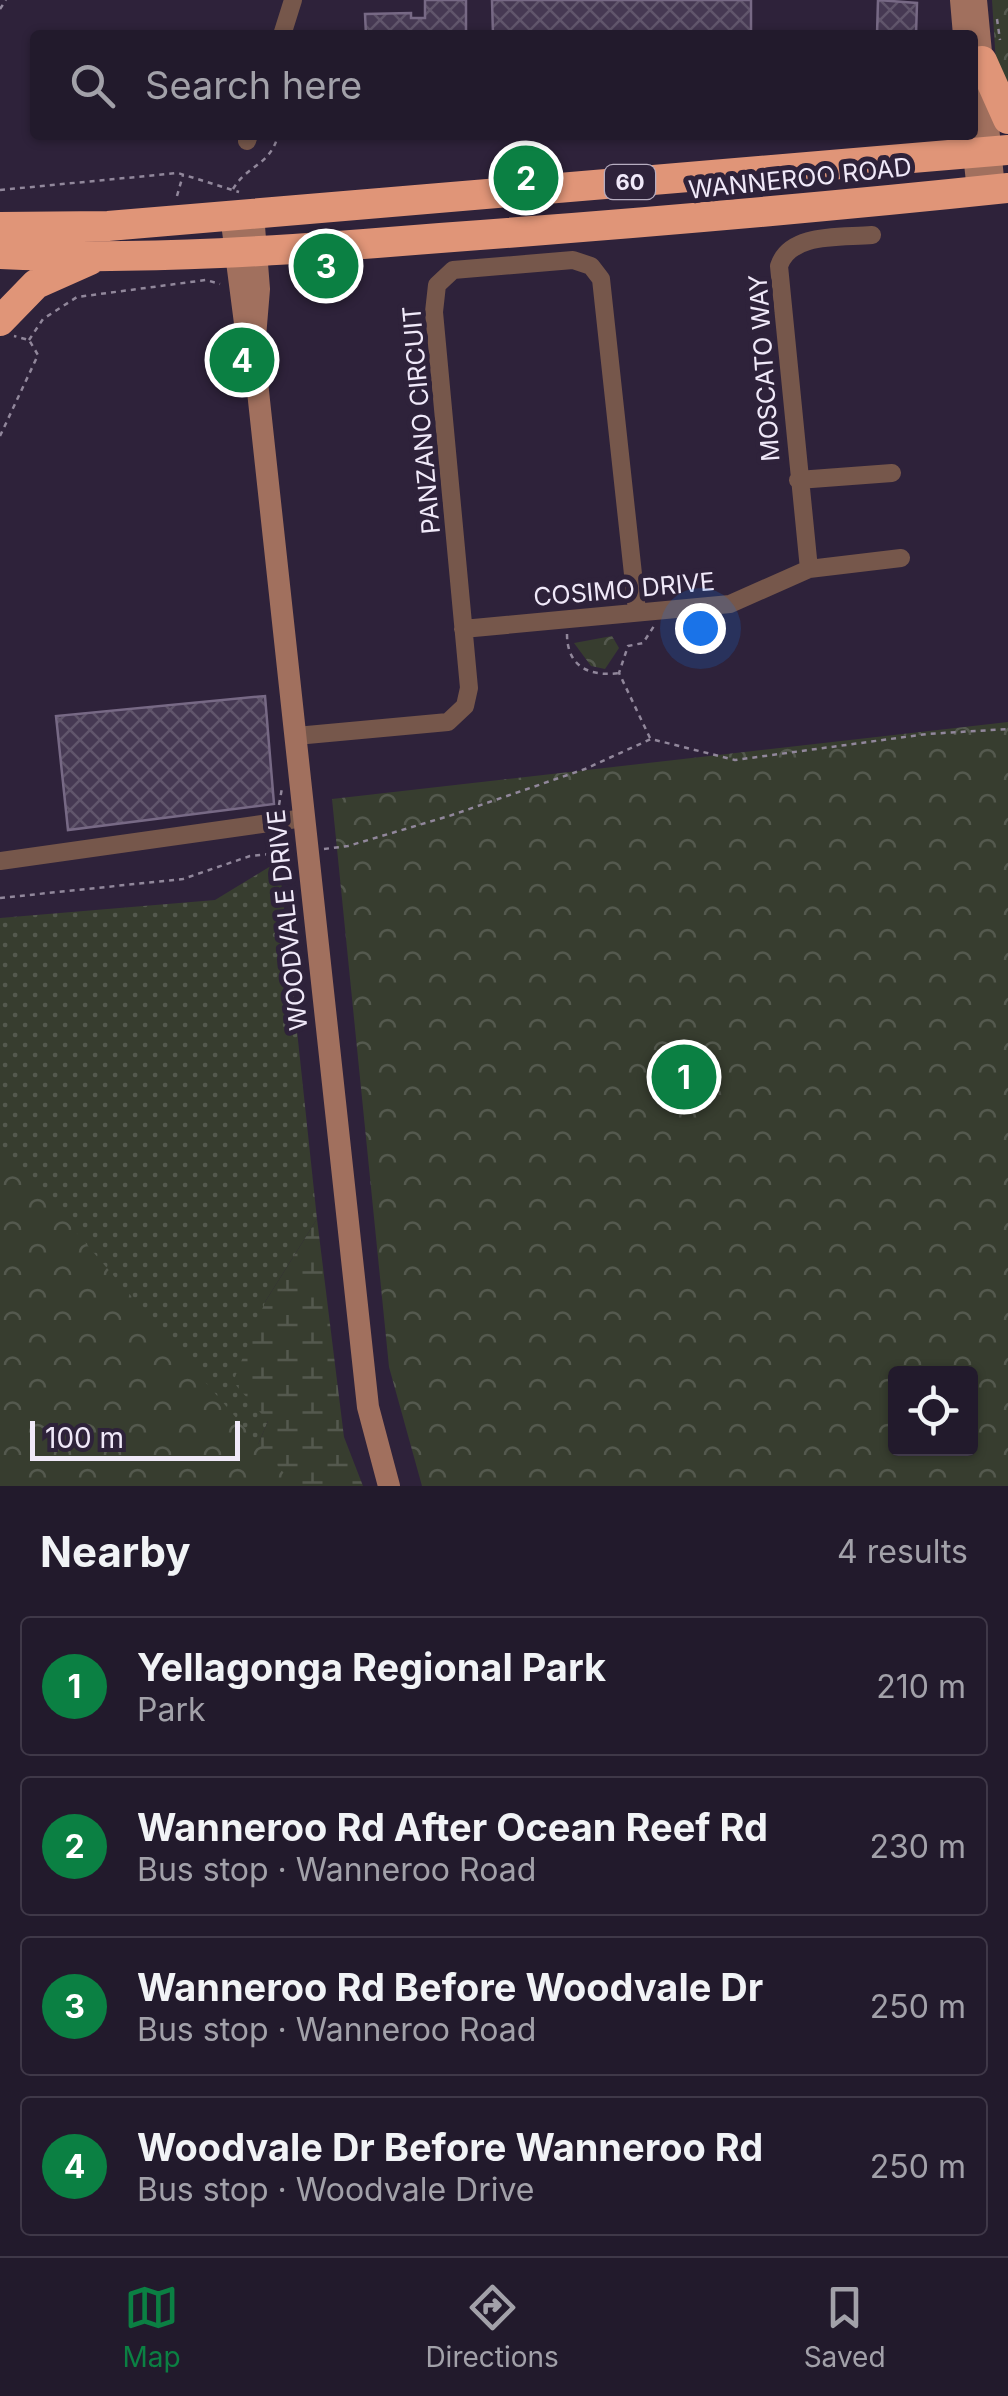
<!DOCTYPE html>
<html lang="en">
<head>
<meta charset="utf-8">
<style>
	body { margin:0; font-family:Inter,sans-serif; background:#2a2334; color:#f1f3f6 }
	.controls { position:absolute; right:30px; bottom:30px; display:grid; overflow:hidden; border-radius:10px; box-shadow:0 2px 8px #0004 }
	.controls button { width:90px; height:90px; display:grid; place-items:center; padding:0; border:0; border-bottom:2px solid #3f3848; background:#221a2c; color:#f1f3f6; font:50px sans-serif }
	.scale { position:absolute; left:30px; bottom:25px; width:210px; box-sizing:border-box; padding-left:10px; border:5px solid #f0e9f9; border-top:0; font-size:28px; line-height:35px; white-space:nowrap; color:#f0e9f9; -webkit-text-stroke:8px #2e223a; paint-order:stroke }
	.you { position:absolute; left:700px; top:628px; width:35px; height:35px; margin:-25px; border:8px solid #fff; border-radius:50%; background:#1a73e8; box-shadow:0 0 0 15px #1a73e833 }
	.badge { display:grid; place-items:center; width:65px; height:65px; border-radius:50%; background:#0b8043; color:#fff; font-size:32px; font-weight:700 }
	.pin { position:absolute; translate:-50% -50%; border:5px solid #fff; box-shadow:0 2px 10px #0006 }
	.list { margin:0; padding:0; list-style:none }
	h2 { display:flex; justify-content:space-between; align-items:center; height:130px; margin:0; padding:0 40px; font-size:42px }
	h2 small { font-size:32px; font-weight:400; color:#a2a1a9 }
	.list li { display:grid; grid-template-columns:65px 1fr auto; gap:30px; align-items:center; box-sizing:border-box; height:140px; margin:0 20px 20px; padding:0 20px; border:2px solid #3f3848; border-radius:10px }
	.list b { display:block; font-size:38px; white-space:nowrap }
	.list p { margin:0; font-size:32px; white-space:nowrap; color:#a2a1a9 }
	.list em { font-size:32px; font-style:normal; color:#a2a1a9 }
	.icon { flex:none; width:55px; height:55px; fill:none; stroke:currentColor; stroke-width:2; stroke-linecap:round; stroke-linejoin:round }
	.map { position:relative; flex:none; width:1008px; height:1486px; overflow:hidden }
	.search { position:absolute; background:#221a2c; box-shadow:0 2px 8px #0004; left:30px; right:30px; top:30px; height:110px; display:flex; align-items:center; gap:25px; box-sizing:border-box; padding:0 35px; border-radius:10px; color:#a2a1a9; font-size:38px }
	.sheet { height:770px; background:#221a2c }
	nav { display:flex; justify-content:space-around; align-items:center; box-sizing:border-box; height:140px; border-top:2px solid #3f3848; background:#221a2c; font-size:28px; color:#a2a1a9 }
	nav a { display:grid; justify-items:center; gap:5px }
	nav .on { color:#0b8043 }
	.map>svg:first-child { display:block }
	.grass { fill:url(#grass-dots) }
	.wetland { fill:url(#wetland-marsh) }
	.park { fill:url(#park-crowns); fill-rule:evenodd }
	.building { fill:url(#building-cross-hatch); stroke:#776985; stroke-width:2.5 }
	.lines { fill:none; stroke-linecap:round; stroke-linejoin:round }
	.path { stroke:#91879b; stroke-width:2.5; stroke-dasharray:5 5; stroke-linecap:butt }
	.street { stroke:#76574b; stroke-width:18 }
	.secondary { stroke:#a1705e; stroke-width:22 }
	.highway { stroke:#e09578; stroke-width:30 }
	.labels { text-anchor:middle; stroke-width:10; stroke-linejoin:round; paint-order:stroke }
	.shield { fill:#2e223a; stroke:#b6adc0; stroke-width:2.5 }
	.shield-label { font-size:22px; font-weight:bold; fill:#f0e9f9 }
	.street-label { font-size:25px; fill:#f0e9f9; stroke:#2e223a }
</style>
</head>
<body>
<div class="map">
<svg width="1008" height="1486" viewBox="0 0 1008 1486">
	<defs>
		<pattern id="grass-dots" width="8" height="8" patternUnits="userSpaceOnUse" patternTransform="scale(2.5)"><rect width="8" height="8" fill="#373d2f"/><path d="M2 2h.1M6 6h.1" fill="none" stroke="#54594e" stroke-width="1.8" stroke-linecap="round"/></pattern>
		<pattern id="wetland-marsh" width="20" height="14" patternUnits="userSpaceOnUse" patternTransform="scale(2.5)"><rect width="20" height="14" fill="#373d2f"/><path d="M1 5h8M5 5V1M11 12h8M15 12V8" fill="none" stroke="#54594e"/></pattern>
		<pattern id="park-crowns" width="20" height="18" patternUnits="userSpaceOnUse" patternTransform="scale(2.5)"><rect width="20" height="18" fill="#373d2f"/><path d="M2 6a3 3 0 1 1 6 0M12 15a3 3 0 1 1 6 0" fill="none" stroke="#54594e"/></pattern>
		<pattern id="building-cross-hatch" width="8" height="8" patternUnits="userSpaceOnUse" patternTransform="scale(2.5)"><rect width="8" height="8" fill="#463953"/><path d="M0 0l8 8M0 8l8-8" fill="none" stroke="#61566c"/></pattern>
	</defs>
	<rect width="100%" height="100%" fill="#2e223a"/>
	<!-- grass -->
	<path class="grass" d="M279,861l38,358 -52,83 3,119 -21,50 -247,15v-568l215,-18z"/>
	<!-- wetland -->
	<path class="wetland" d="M317,1219l27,218 19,49h-167l51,-15 21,-50 -35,-39 32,-80z"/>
	<!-- park -->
	<path class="park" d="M992,0h16v127l-8,1z
		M612,636l7,12 -14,21 -14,-3 -17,-23z
		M1008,722v764h-586l-33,-119 -57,-568zM896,1374h74v74h-74z
		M0,1144l295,342h-295z"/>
	<!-- building -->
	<path class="building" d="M425,0h41v35h-100l-1,-21 46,-1v5h14z
		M492,0h259v35h-258z
		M878,0l39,3 -1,32h-39z
		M265,696l9,108 -206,26 -12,-114z"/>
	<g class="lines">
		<!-- path -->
		<path class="path" d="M0,9l6,-9
			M997,19l3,21
			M877,138l18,-3
			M529,167l21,-2
			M233,189c14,-24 38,-24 45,-54
			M0,190l178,-17 61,19
			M177,196l6,-21
			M29,340l14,-21 34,-22 129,-17 14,4
			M0,436l38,-81 -9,-15 -15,-4
			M567,634c0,33 23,43 52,39
			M650,738l-31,-65 9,-27 15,-3 11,-17
			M279,805l3,-17
			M324,849l24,-3 101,-30 136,-47 66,-30 84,21 192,-26 81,-5
			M0,898l183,-19 67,-23 41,-4"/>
		<!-- street -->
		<path class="street" d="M282,35l11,-35
			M247,141l2,-6
			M798,480l94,-7
			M809,569l-30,-303c11,-34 63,-28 93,-31
			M463,629l267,-25 79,-35 92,-11
			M296,736l152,-14 17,-16 4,-18 -35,-376 3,-27 16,-15 120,-10 18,6 10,13 36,332
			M0,861l304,-43"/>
		<!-- secondary -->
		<path class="secondary" d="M961,0l3,35
			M976,0l18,189
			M972,135l6,56
			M253,214l6,75 -4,48
			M231,215l14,108 8,22 115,1062 21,79"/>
		<!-- highway -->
		<path class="highway" d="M982,61l26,58
			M0,227l108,-1 900,-76
			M0,254c148,7 292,-4 440,-16 190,-14 379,-30 568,-50
			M0,321l36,-37 54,-24"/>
	</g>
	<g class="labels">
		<!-- shield labels -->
		<rect class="shield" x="605" y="165" width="50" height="34" rx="8"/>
		<g class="shield-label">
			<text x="630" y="190">60</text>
		</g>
		<!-- street labels -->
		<g class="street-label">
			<text transform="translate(800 178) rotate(-6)" y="9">WANNEROO ROAD</text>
			<text transform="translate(764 368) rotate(-94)" y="9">MOSCATO WAY</text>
			<text transform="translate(421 420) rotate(-95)" y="9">PANZANO CIRCUIT</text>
			<text transform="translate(624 589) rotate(-5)" y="9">COSIMO DRIVE</text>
			<text transform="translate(287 920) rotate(-96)" y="9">WOODVALE DRIVE</text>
		</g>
	</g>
</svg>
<div class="controls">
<button><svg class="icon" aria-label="locate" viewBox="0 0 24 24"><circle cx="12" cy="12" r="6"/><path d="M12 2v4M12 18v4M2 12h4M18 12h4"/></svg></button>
</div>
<div class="scale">100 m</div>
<div class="you"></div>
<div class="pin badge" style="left:684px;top:1077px">1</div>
<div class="pin badge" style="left:526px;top:178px">2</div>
<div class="pin badge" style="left:326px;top:266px">3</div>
<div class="pin badge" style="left:242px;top:360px">4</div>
<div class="search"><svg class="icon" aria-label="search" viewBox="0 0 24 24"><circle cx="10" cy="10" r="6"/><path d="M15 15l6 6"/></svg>Search here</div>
</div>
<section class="sheet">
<h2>Nearby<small>4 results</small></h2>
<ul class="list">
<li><span class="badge">1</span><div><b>Yellagonga Regional Park</b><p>Park</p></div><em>210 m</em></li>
<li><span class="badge">2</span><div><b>Wanneroo Rd After Ocean Reef Rd</b><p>Bus stop · Wanneroo Road</p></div><em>230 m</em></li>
<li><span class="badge">3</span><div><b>Wanneroo Rd Before Woodvale Dr</b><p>Bus stop · Wanneroo Road</p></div><em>250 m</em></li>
<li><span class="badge">4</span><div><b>Woodvale Dr Before Wanneroo Rd</b><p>Bus stop · Woodvale Drive</p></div><em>250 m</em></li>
</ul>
</section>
<nav>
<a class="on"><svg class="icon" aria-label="map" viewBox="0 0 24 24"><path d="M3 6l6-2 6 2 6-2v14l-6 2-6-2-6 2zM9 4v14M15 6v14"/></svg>Map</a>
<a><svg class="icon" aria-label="directions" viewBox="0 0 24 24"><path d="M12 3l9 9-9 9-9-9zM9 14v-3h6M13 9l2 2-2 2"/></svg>Directions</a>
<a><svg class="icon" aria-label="saved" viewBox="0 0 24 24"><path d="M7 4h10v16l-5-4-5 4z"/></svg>Saved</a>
</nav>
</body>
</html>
